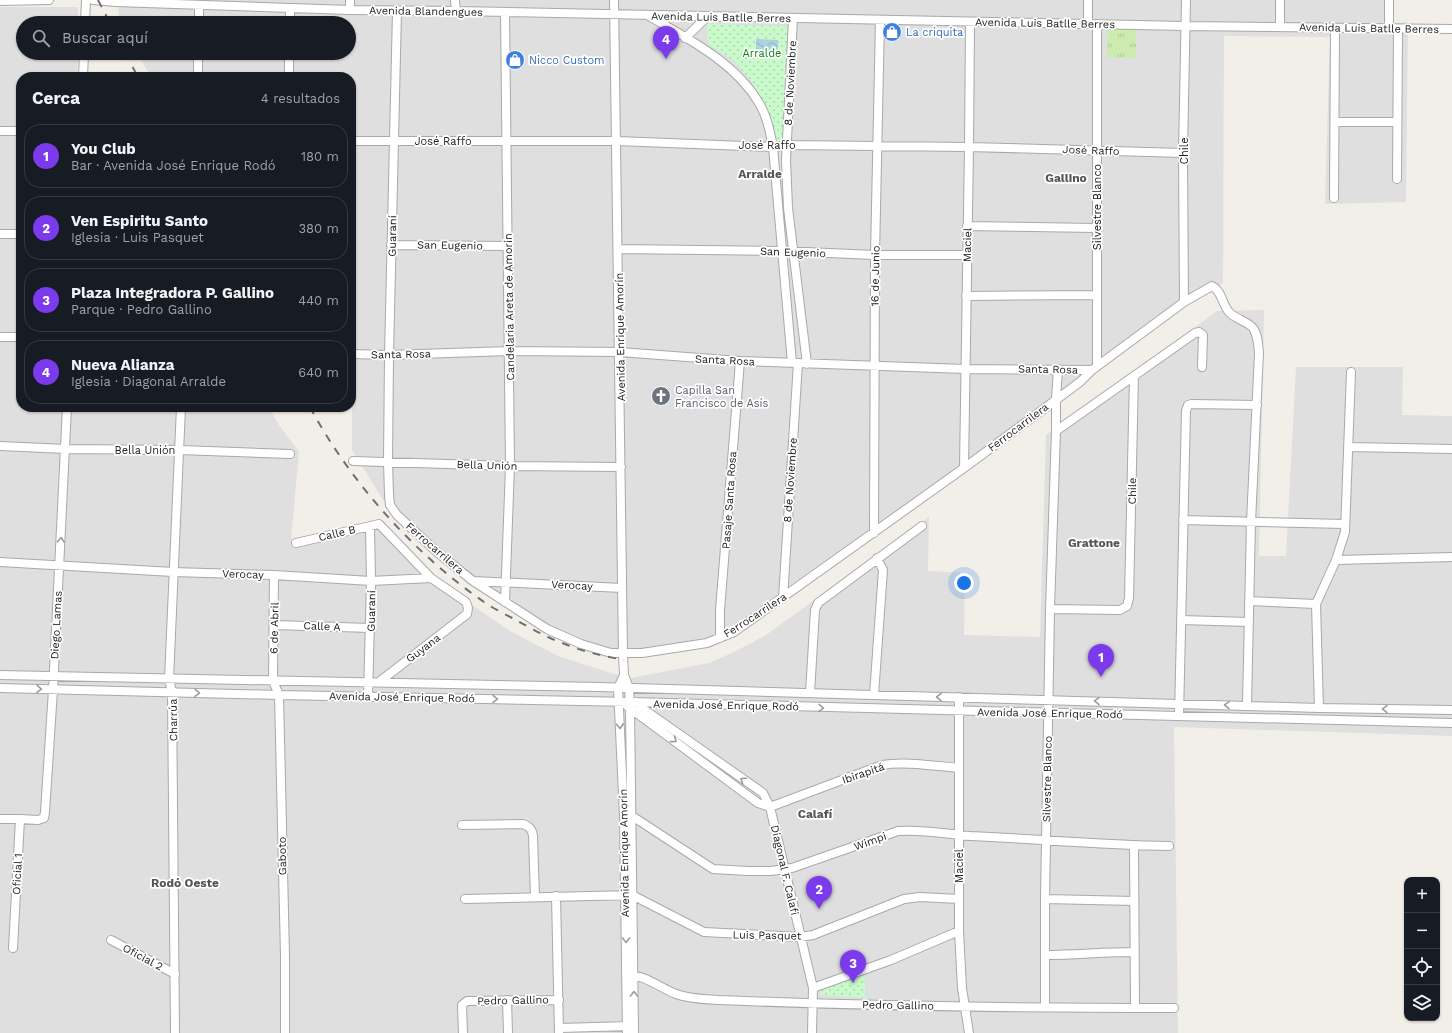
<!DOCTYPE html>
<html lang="es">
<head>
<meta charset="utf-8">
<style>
	body { margin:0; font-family:"Work Sans",sans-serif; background:#20242c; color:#f1f3f6 }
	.controls { position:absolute; right:12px; bottom:12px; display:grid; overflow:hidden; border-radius:8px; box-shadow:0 1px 3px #0004 }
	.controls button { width:36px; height:36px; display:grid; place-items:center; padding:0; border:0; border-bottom:1px solid #363941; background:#171b24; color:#f1f3f6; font:20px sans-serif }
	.you { position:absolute; left:964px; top:583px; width:14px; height:14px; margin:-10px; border:3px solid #fff; border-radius:50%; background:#1a73e8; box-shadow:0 0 0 6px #1a73e833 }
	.badge { display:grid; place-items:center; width:26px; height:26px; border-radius:50%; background:#7c3aed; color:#fff; font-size:13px; font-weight:700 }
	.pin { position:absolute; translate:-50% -33px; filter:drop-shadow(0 1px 2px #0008) }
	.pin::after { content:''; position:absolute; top:21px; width:14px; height:12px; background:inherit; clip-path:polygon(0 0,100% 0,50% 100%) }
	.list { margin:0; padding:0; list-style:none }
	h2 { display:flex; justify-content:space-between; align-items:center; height:52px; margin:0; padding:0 16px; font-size:17px }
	h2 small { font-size:13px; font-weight:400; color:#9ea1a6 }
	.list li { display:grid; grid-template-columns:26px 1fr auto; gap:12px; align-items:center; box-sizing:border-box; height:64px; margin:0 8px 8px; padding:0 8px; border:1px solid #363941; border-radius:16px }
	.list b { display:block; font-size:15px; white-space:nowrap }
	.list p { margin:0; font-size:13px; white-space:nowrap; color:#9ea1a6 }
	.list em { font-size:13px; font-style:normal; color:#9ea1a6 }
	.icon { flex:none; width:22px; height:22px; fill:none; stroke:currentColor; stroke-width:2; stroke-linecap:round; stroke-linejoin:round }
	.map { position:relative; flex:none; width:1452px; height:1033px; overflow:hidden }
	.search { position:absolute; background:#171b24; box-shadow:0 1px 3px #0004; left:16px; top:16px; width:340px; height:44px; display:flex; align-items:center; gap:10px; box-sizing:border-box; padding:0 14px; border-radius:22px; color:#9ea1a6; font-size:15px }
	.panel { position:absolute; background:#171b24; box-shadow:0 1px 3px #0004; left:16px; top:72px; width:340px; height:340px; border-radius:16px }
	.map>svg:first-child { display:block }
	.residential { fill:#e0dfdf }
	.grass { fill:url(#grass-tufts) }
	.park { fill:url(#park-dots) }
	.water { fill:url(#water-waves) }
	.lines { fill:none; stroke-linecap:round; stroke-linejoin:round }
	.minor-casing { stroke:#a9a9a9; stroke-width:10 }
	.minor { stroke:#fff; stroke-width:8 }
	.rail { stroke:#707070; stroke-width:2; stroke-dasharray:8 8; stroke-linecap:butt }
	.oneway { stroke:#9c9c9c }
	.labels { text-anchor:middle; stroke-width:3.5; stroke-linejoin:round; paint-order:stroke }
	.street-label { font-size:11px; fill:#222; stroke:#fff }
	.shop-label { font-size:11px; fill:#366cbe; stroke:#fff; text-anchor:start }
	.park-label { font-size:11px; fill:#0c8416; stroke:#fff }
	.worship-label { font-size:11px; fill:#5b616d; stroke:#fff; text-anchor:start }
	.neighbourhood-label { font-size:12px; font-weight:bold; fill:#555; stroke:#fff }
</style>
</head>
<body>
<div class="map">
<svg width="1452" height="1033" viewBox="0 0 1452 1033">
	<defs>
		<pattern id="grass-tufts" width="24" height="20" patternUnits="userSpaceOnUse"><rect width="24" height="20" fill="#cdebb0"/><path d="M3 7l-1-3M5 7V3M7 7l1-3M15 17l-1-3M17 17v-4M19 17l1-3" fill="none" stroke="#b0c997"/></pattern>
		<pattern id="park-dots" width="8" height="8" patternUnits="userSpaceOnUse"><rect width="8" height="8" fill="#c8facc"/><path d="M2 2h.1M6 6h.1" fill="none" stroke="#acd6af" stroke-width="1.8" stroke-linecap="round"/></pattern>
		<pattern id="water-waves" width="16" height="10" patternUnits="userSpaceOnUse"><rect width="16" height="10" fill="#aad3df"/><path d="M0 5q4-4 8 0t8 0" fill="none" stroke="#92b5bf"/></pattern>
	</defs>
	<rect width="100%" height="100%" fill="#f2efe9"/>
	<!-- residential -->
	<path class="residential" d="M118,0h1276v23l14,-1 -2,180 -81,2 5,-167 -106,-1 -1,247 -35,21 -402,297 -46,32 -60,19h-83l-55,-23 -48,-29 -45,-31 -56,-53 -41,-66 -1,-373h-200l-14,-24h212v-30h-228l-2,-4z
		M0,7h78v16h-55v30h55l-1,24h-56v330h248l10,18 20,27 -8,87 89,-18 52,52 40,32 38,26 48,25 53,17 20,5 78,-15 27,-12 30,-16 163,-118 -1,54 37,2 -1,62 76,2 6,-202 171,-124 47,-1 -5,246h27l10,-189h107l-1,48 50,1v320l-278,-9 4,306h-1178z"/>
	<!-- grass -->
	<path class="grass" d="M1109,29h27v29h-29v-22z"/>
	<!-- park -->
	<path class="park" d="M707,24l77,2 5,2 -6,113h-7l-11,-37 -13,-22 -18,-21 -26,-17z
		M864,976l2,22 -43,-3 -5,-5z"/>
	<!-- water -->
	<path class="water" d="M756,39l22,1v11l-22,-1z"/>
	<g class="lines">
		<!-- minor casing -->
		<g class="minor-casing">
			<path id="minor" d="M93,0l23,2 234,8 106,1 729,15 267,3
				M455,0l1,11
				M614,0l9,654 1,21 5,13 1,19 4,326
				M1389,0v29
				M0,1l49,-1
				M350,10v-10
				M397,11l-8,344 -1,107 1,33 1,10 7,10 40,37 36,29 74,48 34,15 30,9h31l65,-10 27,-11 230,-164 116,-86 12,-12
				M505,12l5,454 -5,136
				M649,16c39,23 86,46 110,87 8,13 11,29 14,44l19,216
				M793,18l-7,142 2,48 19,156
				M85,23l1,-23
				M199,23v-18
				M290,23v-15
				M1088,24v-24
				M1280,27v-27
				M685,38l23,-22
				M83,77l1,-24
				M198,77v-24
				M289,77v-24
				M1335,122h62
				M0,131h21
				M351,139l5,2h261l156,6 14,-2 182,2 214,6
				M1397,179l1,-150
				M1334,198l1,-170
				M967,226l129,2
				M0,234h21
				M391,245l117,1
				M618,249l165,2 92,4h92
				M966,296l130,-1
				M1184,302l-1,-149 3,-153
				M0,337h21
				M351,354l38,1 121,-4 110,1 120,9 225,8 127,1 92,-68 28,-16c10,5 10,18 17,26 6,7 18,9 24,16 5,7 5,16 6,25l-8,169 -4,183
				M1097,366v-342
				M1056,431l139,-98 4,-1 4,3 -1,32
				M0,446l66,3 114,1 110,4
				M1349,447l103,2
				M353,461l157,5 111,1
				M964,468l5,-321 1,-125
				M1183,520l162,4
				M874,533l1,-278 5,-235
				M296,543l83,-19 52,54
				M1336,560l116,-3
				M0,562l173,10 101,3 97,6 60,-3 35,24 2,6 -1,6 -88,68
				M274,575l-1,106 6,14 6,261v77
				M474,581l148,7
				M783,598l15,-235
				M1249,601l67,3
				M1050,609l70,1 7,-4 2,-8 5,-222
				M1181,620l68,2
				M274,625l97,3
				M720,638v-28l20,-249
				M0,675l599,12 720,21 133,2
				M624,675l-6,13 6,128 3,217
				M0,688l279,7 351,7 822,21
				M810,693l5,-83 3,-7 104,-77
				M874,695l9,-125 -6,-12
				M368,697l3,-116 -1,-55
				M959,697v234l3,57 7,45
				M636,702l6,6 121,85 7,14 43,181 -1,45
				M627,706l131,97 12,4
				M1319,708l-3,-104 20,-44 9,-28 6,-160
				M1179,716l7,-305 2,-6 4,-1 65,1
				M770,807l112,-42c23,-4 53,1 77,3
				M624,816h8l81,53 35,2h23l21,-3 106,-37c24,-2 49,3 73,5 66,3 132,9 198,10
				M0,819h20l-7,129
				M20,819l18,1 6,-2 1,-6 8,-122 14,-283
				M462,825l61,-1c7,3 9,5 10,12l2,61
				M1134,846l1,162
				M556,896l3,137
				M465,899l167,-4 72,37 96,5 13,-2 91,-36 16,-2 39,2
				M1045,899l89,2
				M111,940l64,34
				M1045,955c30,0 59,-3 89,-3
				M626,975c18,-1 34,13 50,19 13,5 29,5 42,6 152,6 304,8 456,8
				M813,988l78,-28 68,-29
				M507,1000l1,33
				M1045,1007v-108l5,-290 6,-178v-32l2,-30
				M559,1028l72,-2
				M175,1033l-3,-341 -3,-13 12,-272
				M463,1033l-1,-28 5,-4 92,-1"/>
		</g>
		<!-- minor -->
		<use href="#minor" class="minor"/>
		<!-- rail -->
		<path class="rail" d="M98,0l12,23
			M125,53l13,24
			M310,407c40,75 106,149 177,197 9,6 20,11 29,16 16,9 32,18 49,24 19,8 39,12 59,16"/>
	</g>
	<!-- one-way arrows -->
	<defs><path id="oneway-chevron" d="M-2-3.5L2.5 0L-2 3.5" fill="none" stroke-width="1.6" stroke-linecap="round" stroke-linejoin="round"/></defs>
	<g class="oneway">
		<use href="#oneway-chevron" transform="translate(61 540) rotate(-87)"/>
		<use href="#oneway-chevron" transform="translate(39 689) rotate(2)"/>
		<use href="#oneway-chevron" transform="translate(197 693) rotate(2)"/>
		<use href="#oneway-chevron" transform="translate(939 697) rotate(-178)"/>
		<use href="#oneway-chevron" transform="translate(495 699) rotate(1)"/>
		<use href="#oneway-chevron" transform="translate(1097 701) rotate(-179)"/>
		<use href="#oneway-chevron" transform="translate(1227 705) rotate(-178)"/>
		<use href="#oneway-chevron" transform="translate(821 708) rotate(1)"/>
		<use href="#oneway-chevron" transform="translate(1385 709) rotate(-179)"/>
		<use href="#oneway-chevron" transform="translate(620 726) rotate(87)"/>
		<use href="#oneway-chevron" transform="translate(674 740) rotate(37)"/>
		<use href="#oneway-chevron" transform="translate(743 780) rotate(-145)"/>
		<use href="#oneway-chevron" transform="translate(626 940) rotate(89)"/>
		<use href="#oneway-chevron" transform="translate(634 994) rotate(-90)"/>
	</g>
	<!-- icons -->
	<defs>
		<g id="shop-disc" transform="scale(1)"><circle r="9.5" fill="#3f7fe0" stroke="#fff"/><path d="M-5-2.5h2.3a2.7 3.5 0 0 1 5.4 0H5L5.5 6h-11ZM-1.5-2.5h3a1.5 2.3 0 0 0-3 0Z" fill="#fff"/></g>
		<g id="church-disc" transform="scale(1)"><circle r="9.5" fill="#6b7280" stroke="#fff"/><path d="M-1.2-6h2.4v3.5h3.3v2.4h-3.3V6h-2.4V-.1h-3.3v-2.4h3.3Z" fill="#fff"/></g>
	</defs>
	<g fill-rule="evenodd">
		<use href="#shop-disc" x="892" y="32"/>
		<use href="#shop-disc" x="515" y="60"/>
		<use href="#church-disc" x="661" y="396"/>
	</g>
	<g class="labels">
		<!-- street labels -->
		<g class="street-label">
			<text transform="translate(426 11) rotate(1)" y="4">Avenida Blandengues</text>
			<text transform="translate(721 17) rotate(1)" y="4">Avenida Luis Batlle Berres</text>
			<text transform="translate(1045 23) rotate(1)" y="4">Avenida Luis Batlle Berres</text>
			<text transform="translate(1369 28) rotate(1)" y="4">Avenida Luis Batlle Berres</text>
			<text transform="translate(790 83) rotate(-87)" y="4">8 de Noviembre</text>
			<text x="443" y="145">José Raffo</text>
			<text x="767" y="149">José Raffo</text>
			<text transform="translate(1091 150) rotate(2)" y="4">José Raffo</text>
			<text transform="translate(1184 151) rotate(-90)" y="4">Chile</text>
			<text transform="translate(1097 207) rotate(-90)" y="4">Silvestre Blanco</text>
			<text transform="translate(392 236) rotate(-89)" y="4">Guaraní</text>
			<text transform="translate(450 245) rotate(1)" y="4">San Eugenio</text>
			<text transform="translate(967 245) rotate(-89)" y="4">Maciel</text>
			<text transform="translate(793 252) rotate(2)" y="4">San Eugenio</text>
			<text transform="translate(875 276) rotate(-89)" y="4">16 de Junio</text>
			<text transform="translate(509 307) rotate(-91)" y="4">Candelaria Areta de Amorín</text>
			<text transform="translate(620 337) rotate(-91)" y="4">Avenida Enrique Amorín</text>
			<text transform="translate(401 354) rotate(-1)" y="4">Santa Rosa</text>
			<text transform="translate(725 360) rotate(3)" y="4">Santa Rosa</text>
			<text transform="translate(1048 369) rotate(1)" y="4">Santa Rosa</text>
			<text transform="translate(1018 427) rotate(-37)" y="4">Ferrocarrilera</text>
			<text x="145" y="454">Bella Unión</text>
			<text transform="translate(487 465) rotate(2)" y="4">Bella Unión</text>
			<text transform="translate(790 480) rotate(-86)" y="4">8 de Noviembre</text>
			<text transform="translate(1132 491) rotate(-89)" y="4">Chile</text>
			<text transform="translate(729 500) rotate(-86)" y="4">Pasaje Santa Rosa</text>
			<text transform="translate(337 533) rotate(-13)" y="4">Calle B</text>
			<text transform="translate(435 548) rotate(41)" y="4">Ferrocarrilera</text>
			<text transform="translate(243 574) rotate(2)" y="4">Verocay</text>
			<text transform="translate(572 585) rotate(3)" y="4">Verocay</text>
			<text transform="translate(371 611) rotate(-89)" y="4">Guaraní</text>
			<text transform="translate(755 615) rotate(-33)" y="4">Ferrocarrilera</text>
			<text transform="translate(56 625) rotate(-87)" y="4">Diego Lamas</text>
			<text transform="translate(322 626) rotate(2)" y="4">Calle A</text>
			<text transform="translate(274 628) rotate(-89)" y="4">6 de Abril</text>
			<text transform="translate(423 648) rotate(-37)" y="4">Guyana</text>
			<text transform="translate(402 697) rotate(1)" y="4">Avenida José Enrique Rodó</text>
			<text transform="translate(726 705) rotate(1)" y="4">Avenida José Enrique Rodó</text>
			<text transform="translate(1050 713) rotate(1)" y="4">Avenida José Enrique Rodó</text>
			<text transform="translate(173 720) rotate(-91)" y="4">Charrúa</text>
			<text transform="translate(863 773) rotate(-19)" y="4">Ibirapitá</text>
			<text transform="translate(1047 779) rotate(-89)" y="4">Silvestre Blanco</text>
			<text transform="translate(870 841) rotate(-20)" y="4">Wimpi</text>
			<text transform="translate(624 853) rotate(-91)" y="4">Avenida Enrique Amorín</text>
			<text transform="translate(282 856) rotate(-91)" y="4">Gaboto</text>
			<text transform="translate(959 866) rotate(-90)" y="4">Maciel</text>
			<text transform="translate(785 870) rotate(77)" y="4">Diagonal F. Calafi</text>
			<text transform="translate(17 874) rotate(-87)" y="4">Oficial 1</text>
			<text transform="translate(767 935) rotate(1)" y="4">Luis Pasquet</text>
			<text transform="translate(143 957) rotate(28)" y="4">Oficial 2</text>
			<text transform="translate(513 1000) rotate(-1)" y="4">Pedro Gallino</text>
			<text transform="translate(898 1005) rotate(1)" y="4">Pedro Gallino</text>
		</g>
		<!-- shop labels -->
		<g class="shop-label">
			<text x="906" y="36">La criquita</text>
			<text x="529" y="64">Nicco Custom</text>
		</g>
		<!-- park labels -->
		<g class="park-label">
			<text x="762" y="57">Arralde</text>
		</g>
		<!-- worship labels -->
		<g class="worship-label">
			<text x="675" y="394">Capilla San<tspan x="675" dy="13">Francisco de Asís</tspan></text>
		</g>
		<!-- neighbourhood labels -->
		<g class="neighbourhood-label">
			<text x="760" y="178">Arralde</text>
			<text x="1066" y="182">Gallino</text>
			<text x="1094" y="547">Grattone</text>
			<text x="815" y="818">Calafí</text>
			<text x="185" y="887">Rodó Oeste</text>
		</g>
	</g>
</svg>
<div class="controls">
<button>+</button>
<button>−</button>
<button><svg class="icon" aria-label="locate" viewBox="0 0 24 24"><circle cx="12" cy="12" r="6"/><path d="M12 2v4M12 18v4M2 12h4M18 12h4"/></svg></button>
<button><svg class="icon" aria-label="layers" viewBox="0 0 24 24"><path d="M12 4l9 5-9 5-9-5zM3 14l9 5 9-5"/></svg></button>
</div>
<div class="you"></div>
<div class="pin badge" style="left:1101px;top:677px">1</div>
<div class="pin badge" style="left:819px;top:909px">2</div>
<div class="pin badge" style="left:853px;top:983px">3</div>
<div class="pin badge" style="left:666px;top:59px">4</div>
<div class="search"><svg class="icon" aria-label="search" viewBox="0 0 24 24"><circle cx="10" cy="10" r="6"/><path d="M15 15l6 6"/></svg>Buscar aquí</div>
<section class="panel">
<h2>Cerca<small>4 resultados</small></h2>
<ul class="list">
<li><span class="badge">1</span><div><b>You Club</b><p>Bar · Avenida José Enrique Rodó</p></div><em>180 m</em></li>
<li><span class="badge">2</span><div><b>Ven Espiritu Santo</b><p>Iglesia · Luis Pasquet</p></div><em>380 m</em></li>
<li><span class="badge">3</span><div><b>Plaza Integradora P. Gallino</b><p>Parque · Pedro Gallino</p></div><em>440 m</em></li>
<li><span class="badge">4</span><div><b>Nueva Alianza</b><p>Iglesia · Diagonal Arralde</p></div><em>640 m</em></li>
</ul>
</section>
</div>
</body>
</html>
